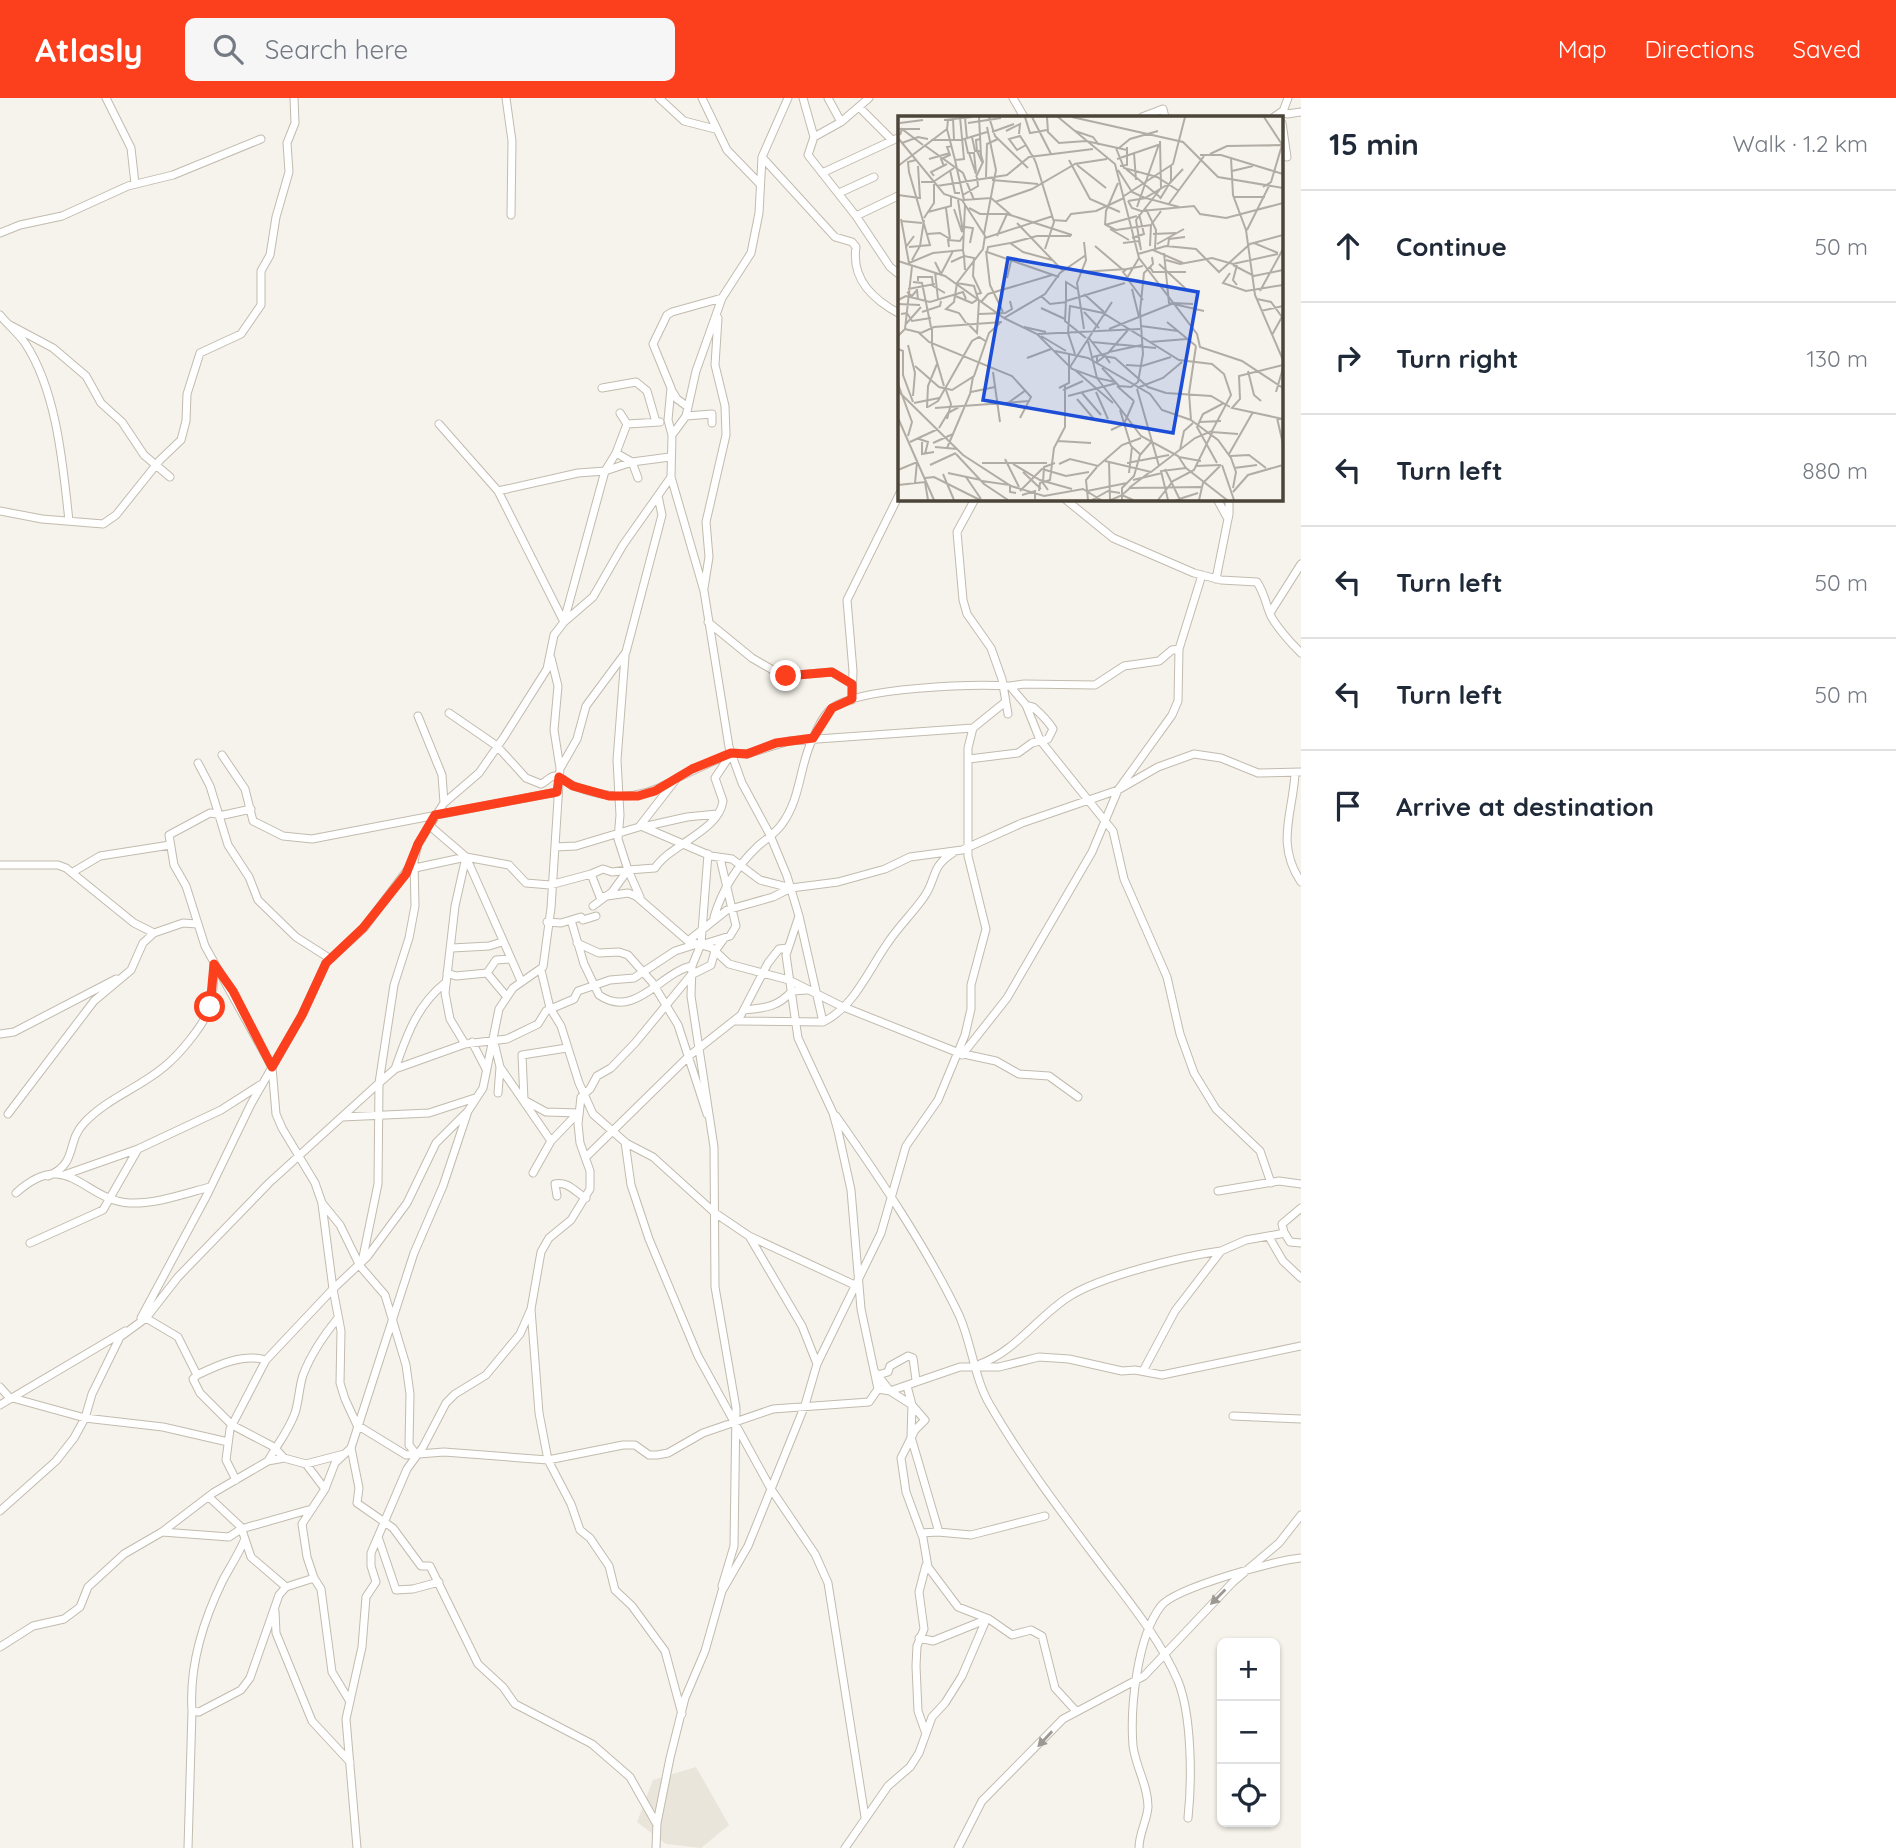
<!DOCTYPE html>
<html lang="en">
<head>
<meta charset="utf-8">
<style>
	body { margin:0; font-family:Quicksand,sans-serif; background:#f6f6f7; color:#1f2937 }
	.controls { position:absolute; right:21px; bottom:21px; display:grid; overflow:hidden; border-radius:10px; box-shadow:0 2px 5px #0004 }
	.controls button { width:63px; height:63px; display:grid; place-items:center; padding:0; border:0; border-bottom:2px solid #e0e1e3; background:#fff; color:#1f2937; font:35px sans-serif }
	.stop { position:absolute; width:21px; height:21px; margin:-16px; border:5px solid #fc3f1d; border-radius:50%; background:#fff }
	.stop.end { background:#fc3f1d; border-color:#fff; box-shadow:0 2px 7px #0008 }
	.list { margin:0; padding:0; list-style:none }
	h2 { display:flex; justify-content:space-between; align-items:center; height:91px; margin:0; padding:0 28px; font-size:30px }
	h2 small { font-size:23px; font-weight:400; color:#747a83 }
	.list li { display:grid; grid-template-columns:46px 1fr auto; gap:21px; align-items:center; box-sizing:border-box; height:112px; padding:0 28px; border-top:2px solid #e0e1e3 }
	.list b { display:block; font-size:26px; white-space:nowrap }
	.list em { font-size:23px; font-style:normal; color:#747a83 }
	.icon { flex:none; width:38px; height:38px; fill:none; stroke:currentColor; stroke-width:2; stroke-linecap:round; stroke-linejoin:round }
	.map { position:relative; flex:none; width:1301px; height:1750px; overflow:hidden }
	header { display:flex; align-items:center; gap:42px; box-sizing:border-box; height:98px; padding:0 35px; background:#fc3f1d; color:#fff }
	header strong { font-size:33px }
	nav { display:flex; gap:38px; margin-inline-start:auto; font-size:24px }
	.search { width:490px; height:63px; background:#f6f6f7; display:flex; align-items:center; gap:18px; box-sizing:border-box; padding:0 24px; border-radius:10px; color:#747a83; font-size:26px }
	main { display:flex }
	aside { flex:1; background:#fff }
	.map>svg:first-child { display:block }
	.residential { fill:#eae5da }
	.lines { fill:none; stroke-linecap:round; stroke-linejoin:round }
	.minor-casing { stroke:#c2bbae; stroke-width:9 }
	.minor { stroke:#fff; stroke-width:7 }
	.oneway { fill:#9c9892 }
	.route { stroke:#fc3f1d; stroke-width:9 }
	.inset-road { fill:none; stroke:#b2ada4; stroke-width:2 }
	.view { fill:#1d4ed8; fill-opacity:0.15; stroke:#1d4ed8; stroke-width:3.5 }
	.inset-edge { fill:none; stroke:#4b4439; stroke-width:3.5 }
</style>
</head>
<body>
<header>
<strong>Atlasly</strong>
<div class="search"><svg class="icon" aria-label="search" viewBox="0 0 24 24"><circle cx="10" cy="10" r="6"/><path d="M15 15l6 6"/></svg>Search here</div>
<nav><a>Map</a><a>Directions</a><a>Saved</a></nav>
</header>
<main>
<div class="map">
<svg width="1301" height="1750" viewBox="0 0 1301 1750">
	<rect width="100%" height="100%" fill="#f6f3ec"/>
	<!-- residential -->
	<path class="residential" d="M696,1669l33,58 -28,23 -35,-4 -29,-22 16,-42z"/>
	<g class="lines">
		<!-- minor casing -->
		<g class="minor-casing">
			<path id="minor" d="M106,0l25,50 4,36
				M506,0l6,43 -1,74
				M659,0l25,23 31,8
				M702,0l25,52 32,33
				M788,0l-26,59 73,80 17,5 4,5c-5,33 18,53 44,67
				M803,0l11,39 -6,18 48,61 44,-21
				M828,0l13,24
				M1013,0l11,19
				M860,10l31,31
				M1282,16l6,-16
				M1142,19l21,-8 2,8
				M1274,19l10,-7 3,4 14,-2
				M1282,25l5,34
				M814,39l27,-15 28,-24
				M822,75l78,-36
				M839,95l35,-16
				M856,118l34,51 10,8
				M0,135l20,-8 42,-9 66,-30 45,-11 88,-36
				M0,217c8,10 18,18 25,28 32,48 38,123 44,178
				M8,226l45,24 33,28 15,27 21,19 22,33 26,22
				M602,290l34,-6 11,9 9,31
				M671,291l6,10 11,8
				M620,315l7,11 33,-2
				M686,318l26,-2v9
				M439,326l59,67 66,131
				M627,326l-11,29 16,9 6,16
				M672,337l-4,-15 3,-32 -18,-44 14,-29 5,-3 50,-14
				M498,393l80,-18 27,-2 27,-9 38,-5
				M975,401l-18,33 6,68 4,14 24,34 11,31 6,35
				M1065,401l48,39 81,35 27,7 36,2c9,14 9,25 15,36 8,13 18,24 29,35
				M1217,401l11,20
				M0,413l42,8 61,5 13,-9 44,-55 21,-20 5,-19 1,-27 13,-41 41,-19 20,-29v-34l9,-16 6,-38 13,-45 -2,-29 8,-20 -1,-25
				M1216,481l13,-65v-15
				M704,490l5,-31 -3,-35 20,-87 -1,-29 -10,-41 3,-47
				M1270,515l31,-49
				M564,523l41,-150 11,-18
				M708,524l44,36 31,18 49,-4 20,12
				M1179,551l23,-74
				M625,558l-8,104 3,55 -2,24 10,31
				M852,602l1,-29 -6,-71 53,-107
				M449,615l48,33 29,32 15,6c5,-2 9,-8 14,-8 7,0 13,8 19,10 34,13 63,15 95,-3
				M418,618l24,59 2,28
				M222,657l23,34 8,32 30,15 29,3 245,-47
				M969,661l49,-6 14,-10 16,-4 5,-10c-5,-8 -13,-16 -20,-22l-7,-2
				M198,665l12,23 18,59 21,32 9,23 38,37 33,21
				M561,669l16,-28 9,-33 40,-54 36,-137 -4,-19
				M1295,675c-2,41 -20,70 6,109
				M251,711l-27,6 -14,-2 -41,22 5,30 12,21 19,60 67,121 4,47 6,14 33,55 7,20 18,22 20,41 25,29 21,70 4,29 -1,51 7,9
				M430,728l36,31 43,8 17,18 24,2 41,-11 9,23 28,-4 8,3 52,45 24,7 17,16 60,16 52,26 118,47 37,8 23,13 30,2 29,21
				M641,728l70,30 21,3 28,21 31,8 -18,9 -46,13 -39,31
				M647,728l40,-9 30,-3
				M555,749l21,-1 63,-19 38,-49 54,-25 16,1 42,-13 184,-13 31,-25
				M0,767h58l8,3 68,55 20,10 29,-10 14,1
				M415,770l51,-11 55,124
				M73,774l27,-16 70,-11
				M591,776l12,-5 9,3 16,-2 12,27
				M791,790l47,-6 47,-13 25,-12 52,-7 60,-27 96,-33 40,-23 36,-13 27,4 37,15 43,-1
				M593,808l19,-14 16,-22 27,-2c16,-24 64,-37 68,-67l-8,-23 16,-24
				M714,819c8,-27 23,-51 44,-71 8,-7 18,-13 24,-22 19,-26 17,-56 30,-84 5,-10 11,-25 20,-32 28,-21 142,-24 178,-22l16,19 14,35 73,91 11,48 43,98 13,57 14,39 22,36 44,42 11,32
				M571,822l13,44 15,31c36,25 62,-23 93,-29l9,-22 7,-90
				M547,824l14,1 20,-6 2,3 13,-4
				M577,845l22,10 20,-1 9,3 24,27 26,43 29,89
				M704,846l26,-8 6,-10 -16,-68
				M452,850l37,-2 13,-4
				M692,868l-1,30 23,151 1,140 21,121 -2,138 -12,40
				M541,872l9,38 11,18 18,57 14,31 33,29 27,14 62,56 34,23 110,51
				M447,875l9,3 31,-3 9,-13 14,-1
				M487,875l20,24
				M745,912c20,-2 33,-3 47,-19l15,-1
				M736,923l87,1 -24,-106 -12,-40 -17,-41 -28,-52 -13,-36 -25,-156 -33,-114 1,-42 14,-19 10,-45 26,-73 29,-45 8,-40 3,-56
				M823,924c31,-15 45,-51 64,-78 11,-17 26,-31 37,-47 13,-18 6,-30 29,-44
				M0,936l14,-2 102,-53
				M472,944l14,27
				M494,944l6,25 -2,26
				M465,946l-15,-25 -5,-26 10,-87 11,-49
				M567,950l-45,7 2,45 22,12 33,1
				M962,957l45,-57 85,-146 26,-62 54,-75 6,-14 1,-52 -7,1 -13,11 -35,5 -29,19 -71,-1 -14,2
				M500,969l51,74
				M395,971c11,-32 22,-64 50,-86
				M468,1013l-32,32 -29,60 -40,54 -34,32 8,42 -1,52 5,16 12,26 49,30 38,-3 104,8 75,-15h12l14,10h8l11,-2 35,-20 70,-24 96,-7 9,-13 -17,-80 -10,-119 -13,-59 -5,-18 -35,-75 -12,-83 13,-39
				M8,1016l86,-113 37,-31 12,-27 11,-10
				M836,1018c43,61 91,132 123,199 13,29 15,63 31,90 33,57 73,109 112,161 28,37 58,73 76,115 14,35 14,100 10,137
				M342,1019l87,-4 46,-15
				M625,1044l6,43 18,54 49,117 73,133 44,65 13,29 37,234
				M586,1059l103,-101 52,-41 27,-52 11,-14 8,-1
				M533,1075l18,-32 27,-28
				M64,1077l74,-26
				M48,1078c31,-13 17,-34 37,-54 23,-24 54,-34 79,-55 16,-13 38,-40 46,-59 4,-12 3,-30 4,-43
				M1218,1093l61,-10 22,3
				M16,1095c52,-47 68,8 114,10 26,1 54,-9 80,-16
				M557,1098l-2,-12c13,-3 20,8 31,14
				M1284,1134l6,10 11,1
				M749,1138l53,90 15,38
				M1269,1139l14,24 18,17
				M30,1145l73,-33 35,-61 83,-39 39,-25
				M363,1159l15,-73 1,-101 16,-14 70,-25 42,-5 31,-15 8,-13 28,-12 4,-8 32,-11 24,-2 41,-27 22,-7
				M531,1211l8,104 9,47 23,44 9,26 10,8 19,28 6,24 17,16 33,45 17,63
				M141,1220l66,-123 44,-91 51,-89 24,-52 38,-35 50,-67
				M146,1220l32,19 19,38 -4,4 7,14 32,32 42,22 10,11
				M980,1266c36,-13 58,-48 90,-68 32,-20 113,-40 151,-45
				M1143,1273l32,-60 46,-60 25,-11 34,-6 4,-2 -2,-8 19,-16
				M876,1275l14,18 22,14 -1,32 27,92v3l-17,1
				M197,1277c21,-10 46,-22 69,-15
				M878,1277l10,-3 2,-6 18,-10 5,2 3,22
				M907,1288l5,19 13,15 -10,10 -14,28 5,34 17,46 5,29 30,40 31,12 23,16 19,-5 11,6 13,52 21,23
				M0,1289l9,10 76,21 78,9 65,15
				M878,1291l12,2 70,-24h39l40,-10 30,2 53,12 13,-1 27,5 139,-29
				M0,1307l125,-74
				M1233,1318l68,3
				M351,1350l8,40 -2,15 36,25 28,38h9l48,98 25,23 12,17 77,40 38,33 26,46
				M268,1363c9,-16 21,-31 27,-48 4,-12 4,-26 8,-38 8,-21 21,-40 35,-57
				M306,1366l19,25
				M236,1382l-10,-20 4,-31 36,-69 67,-71 -11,-85
				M210,1400l31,29 10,30 35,30
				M0,1413l56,-50 18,-23 11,-20 7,-24 28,-57 26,-19 32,-41 91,-94 110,-100 15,-98 15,-47 6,-32 -1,-45 4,-17 26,-41 35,-30 25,-36 43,-68 7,-34 10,-13 29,-25 30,-52 48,-68
				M162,1434l67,5 12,-8 67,-19
				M938,1434l33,3 74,-19
				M378,1439l18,53 17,-1 26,-7
				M314,1480l7,11 11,83 17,28
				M275,1513l1,22 36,88 38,41
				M919,1540l14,3 52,-21
				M0,1549l33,-21 31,-7 16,-12 8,-20 36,-33 38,-22 51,-39 55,-32 16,-3 22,6 38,-10
				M192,1613c-3,-45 11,-90 31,-131 7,-13 15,-25 21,-39
				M925,1633l-7,-20 -2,-45 1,-20 7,-17 -5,-37 7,-27
				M188,1750l4,-137 7,1 42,-22 9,-12 29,-83 7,-8 28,-9 -7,-21 -5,-33 23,-35 10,-26 16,-15 63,-195 29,-67 25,-75 15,-23 16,-79 14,-21 30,-21 8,-59 9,-140 -6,-38 4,-44 -7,-28
				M357,1750l-11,-129 16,-72 4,-50 10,-15 -5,-16v-13l36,-84 16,-22 23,-44 9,-9 31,-19 34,-41 11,-25 10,-57 8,-14 22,-18 19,-31v-18l-10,-28 -2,-19 3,-27 9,-8 7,-13 14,-8 24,-25 56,-68 20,-10 4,-14 8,-11
				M656,1750l1,-25 13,-65 15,-60 20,-47 17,-60 26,-45 57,-141 12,-41 64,-131 25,-87 32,-46 27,-65 6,-26v-24l15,-56 -18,-73v-108l5,-20
				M845,1750l43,-62 22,-19 9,-14 13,-36 13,-14 17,-27 24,-56
				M958,1750l24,-47 81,-82 81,-43 89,-94 46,-39 22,-28
				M1139,1750c0,-15 8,-27 9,-41 0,-22 -12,-39 -15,-61 -3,-38 4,-109 28,-140 14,-18 115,-46 140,-48"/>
		</g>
		<!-- minor -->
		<use href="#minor" class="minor"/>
	</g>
	<!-- one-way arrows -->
	<defs><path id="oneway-solid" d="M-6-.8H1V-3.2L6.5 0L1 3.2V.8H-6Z" transform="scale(1.75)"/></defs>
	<g class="oneway">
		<use href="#oneway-solid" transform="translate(1218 1499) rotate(135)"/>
		<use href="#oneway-solid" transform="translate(1045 1641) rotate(133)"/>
	</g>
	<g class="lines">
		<!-- route -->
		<path class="route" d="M210,909l4,-43 19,27 39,76 30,-52 24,-52 37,-35 43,-54 12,-30 17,-29 122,-23 2,-15 14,9 36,10h29l17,-5 37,-22 39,-16 16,1 29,-11 37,-5 19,-30 20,-9v-15l-20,-12 -46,4"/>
	</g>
	<!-- overview -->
	<g transform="translate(898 18)">
		<rect width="385" height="385" fill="#f6f3ec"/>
		<path class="inset-road" d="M62,1l4,42 -9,1 9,40M81,1l2,38M91,1l6,19 33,32M127,1l5,16 17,-3M134,1l19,37M149,1l1,15 11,11 27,-2 41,9M160,1l57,47 24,94 58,76 3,13 42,14 41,27M174,1l111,25 35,35 65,11M366,1l19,29M55,2l1,22M67,2l2,21M46,4l28,-3M2,7l23,-3M70,7l33,-5M0,13h22M49,13l8,31M108,15l14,-7 -1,10M177,15l18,6 6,8M94,16l22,-8M2,19l2,-6 21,16M74,21l3,14h5l3,11 -7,15M0,22l46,56 18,6 23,36 -2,13 -26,34 17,3 4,13 -6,4 -19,-8M67,23l3,14h6l2,19M82,23l-4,1 1,11 5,11M33,24h30l26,-8M4,27l16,-6 10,2M26,29l39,28 11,27M128,29l-9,5 -8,-11 11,-3 6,9 5,9 2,2 3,7 18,59 -9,27M218,32l8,20 33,9 22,14M221,32l11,-9 28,-8M71,37l7,21M236,37l2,27M312,38l17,-8 55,-1 -11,37 -8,5M302,39h21l62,19M333,42l2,37 13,35 9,65 28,65M31,43l21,-6M219,43l41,-14M171,44l21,39 30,13M176,48l33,-5M179,49l29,23M0,50l49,-37 1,-9M46,50l-3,-7 9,-4 -3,-8 5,-1M222,50l7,-1v-18M228,53l35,29M52,54l5,23h5M220,54l14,22 13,6 25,-15 13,-14M334,55l21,-5M36,60l-3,-4 16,-8M88,61l1,-33 11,-5M94,64l46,4M23,66h12l21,-14M39,70l70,-11 22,-18 64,-8M0,79l22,3 -2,-32M65,79l15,-9 -1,-9M226,80l49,-32 12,-47M336,81h31M262,83l11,-18v-15M60,84l5,32M65,84l28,-2 20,17M230,85l4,7 9,3 53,-5 6,8 26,4 57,-15M230,85l18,-3 33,9M97,86l37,-13 43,-25M270,89l36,-49M239,91l22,-63M48,92l4,31M71,92l11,6h27l65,21M56,93l8,23M248,93l10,21 -1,19M30,96l23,-6v-9M26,102l10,-15v-19M3,103l5,27M155,104l13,1 5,-7 25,-3 28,-13M3,105l21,2M119,107l46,48M207,109l32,-9M207,109l1,-14 12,-28M208,109l10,5 35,-5M67,111l8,1 -3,15M212,113l19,11M349,114l22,-44M29,118l13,-1 10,6M86,118l12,-64 -9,-43M255,118l23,-1M99,120l10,-22M87,122l68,-22M234,122l12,-4 -5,-20M113,127l26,-7h34M225,127l16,-2 1,5M356,127l24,10M259,128l27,-15M197,130l27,23M252,130l1,-21 10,-14M270,130l1,-7 16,-2M11,131l21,-2 -21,-73 -1,-10 8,-2M51,131l-1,-7 12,1 3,-5M65,134l2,-45M243,134l-5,-30 25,-32 -1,-47M255,134l30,13M88,135l4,34 13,27M266,137l5,50 35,8M240,138l28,-8 30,3 23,23 31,-28 33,-9M241,142l-12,20 16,22M14,144l8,-14 4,-26M154,144l-29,-8 -13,-9 -22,4 -1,5 72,25M268,144l14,4 32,-6 21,6 45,-10M0,145l47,15 59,42 41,-24 15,-21 26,-18M37,146l6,12 12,-23M53,146l13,-6 1,14M11,147l24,-10 30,-3 1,6 10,2 -1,18 8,17 -4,1M11,147l-3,-16 8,-11M261,148l27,25M335,149l21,11 29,-6M339,149l-4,15 4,5M252,151l3,5h33M37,156l3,27M183,156l46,-3M332,157l-7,10 23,8 37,-6M229,161l-4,-5 4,-3 16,-3M109,162l5,-21M20,165v-4h14l1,9 12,7M15,166l9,1 9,44M59,167l-3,19 -8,7 13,4 7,10M10,173l27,-5M234,173l7,28M362,175l23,-42M9,176l5,4 5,-6 1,10M186,178l20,18M143,180l9,8 17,-2M359,183l14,3 11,15M0,184l8,-4 24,6 33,-10 3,7M168,185v-19l11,7M83,186l7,-8 64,-19M0,188l22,1M172,189l-2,28 7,21M172,190l33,7 76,47 33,4 12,10 7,21 -19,36 -17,7 -44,34 -46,-11M143,192l24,11M363,195l22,-5M24,196l18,-6 1,-5M186,196l15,16M3,198l6,-1 5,8 19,-3M81,198l26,-1 7,-4 -2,-8M106,202l33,16 35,35 25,9 44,58 37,20 8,12 41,32M269,206l29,24M69,207l10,10 2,-32M7,209l16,-18M243,210l37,5M34,211v18l12,41M126,211l22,5M7,213l16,4 13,-6 68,-5M186,213l-7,-46 9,-23 -2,-18M211,213l65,-26 19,1M200,215l42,-2M20,216l11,10 83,34 19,21 -11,21M140,218l61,-3M374,219l11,-20M0,220l7,-7 7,-63M143,220l25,15M190,221l15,19 12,2 33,29 18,6 45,3 19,11M188,222l-21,-17 1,-20 59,-18M190,225l9,37 18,4M194,226l64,6M252,226l37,-3M10,229l7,28 -2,23M298,230l-7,47 2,27 27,20 13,18 5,14 -3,16M0,233l5,2v24l10,27M157,235l33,7 62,36 12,16 29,10M211,236l33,-7M195,241l15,-4 20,-23M199,241v5l8,-6 5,7M129,242l24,-9M228,249l16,1 29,-9M385,249l-44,11 1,23 -8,9 51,11M17,250l24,21 13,3 22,-14 15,-43 11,-10M172,251l42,-65M204,252l17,18 12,1 7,-5 5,-28 -3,-43 4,-38 9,-9 -1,-7M177,254l38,33M350,255l6,24 7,6M95,256l7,50M0,268l14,38 -4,14M219,270l17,15M161,272l10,-5v-30M239,272l26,-10 19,-16M239,273l22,77M48,274l5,14 -4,15M165,274l20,-9M0,275l65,64 48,31 33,10 39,-7 18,11M73,276l24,-5M198,276l12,27M378,276l7,-24M184,277l19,22M170,280l49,-13M179,283l17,20M16,287l25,-5M110,287l18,-13M30,291l10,-6 34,-60 7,-4 8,5M29,292l1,-22 9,-22M37,292l95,-7M222,294l11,36 10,9M0,302l36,82M379,302l6,26M302,306l21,-1M41,312l9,-15 11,-6M213,314l13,-6 10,-23M314,316l26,2M21,323l9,3 -3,12M160,325l33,2M12,326l28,-13M24,326v12l12,-2M35,327l20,-9M37,331l22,2M49,332l23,-54 3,-17M282,334l4,-19 9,-8M58,338l28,30 24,16M331,338l24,-42M332,340l19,-1 17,13M281,341l22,4M107,343l14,28M211,345l1,39M84,347h65M229,347l42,-8M319,347l-20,-36 6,-13 21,-11M115,348l27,16 32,9M161,348l11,-5 28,7 24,-21 19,-7M32,349l26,-12M324,349l12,35M297,350l26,-1M336,352l23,-3M267,353l15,31M0,354l19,-8 -2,21M125,356l18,17M50,357l33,7M231,357l3,-26M45,358l11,26M68,361l15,22M27,362l9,-1 46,23M235,364l29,-7M84,365l28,4v7l6,1M0,369l27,-3 3,18M231,372l21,-16M150,374l-5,-7 1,-16 11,-4M122,375l22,-22 24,7 23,-4M141,375l1,-8 10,-3 4,-32 11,-21v-41M189,375l40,-8M335,376l15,-17 35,-10M124,379l13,-4v8M224,379l8,-7 71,-1M190,384l-2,-20 11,-13M194,384l16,-9 12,2M213,384l11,-5 11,5M224,384v-12l12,-12 6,-21 12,-14M260,384l15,-19 21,-11 18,-37M270,384l-7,-29 25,-3M278,384l22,-7M301,384l4,-17 17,-17"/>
		<path class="view" d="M110,142l190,34 -25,141 -190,-33z"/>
		<rect width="385" height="385" class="inset-edge"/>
	</g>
</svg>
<div class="controls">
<button>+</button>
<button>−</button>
<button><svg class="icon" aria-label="locate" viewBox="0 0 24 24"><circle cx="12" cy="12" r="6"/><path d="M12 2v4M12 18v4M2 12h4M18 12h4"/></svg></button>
</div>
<div class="stop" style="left:210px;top:909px"></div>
<div class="stop end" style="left:786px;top:578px"></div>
</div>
<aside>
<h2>15 min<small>Walk · 1.2 km</small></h2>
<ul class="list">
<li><svg class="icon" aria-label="ahead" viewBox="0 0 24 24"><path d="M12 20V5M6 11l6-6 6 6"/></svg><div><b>Continue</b></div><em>50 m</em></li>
<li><svg class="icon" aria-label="right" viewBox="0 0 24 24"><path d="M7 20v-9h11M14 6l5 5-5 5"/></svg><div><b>Turn right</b></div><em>130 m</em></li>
<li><svg class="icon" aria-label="left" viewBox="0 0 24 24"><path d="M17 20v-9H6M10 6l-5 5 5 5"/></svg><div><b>Turn left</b></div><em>880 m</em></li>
<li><svg class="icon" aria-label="left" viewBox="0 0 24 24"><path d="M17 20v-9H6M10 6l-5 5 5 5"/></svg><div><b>Turn left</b></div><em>50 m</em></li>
<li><svg class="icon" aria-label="left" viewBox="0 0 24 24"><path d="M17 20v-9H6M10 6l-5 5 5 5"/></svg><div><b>Turn left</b></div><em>50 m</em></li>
<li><svg class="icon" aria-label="arrive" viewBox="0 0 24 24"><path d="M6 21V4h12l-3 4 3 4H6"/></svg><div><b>Arrive at destination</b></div></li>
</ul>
</aside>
</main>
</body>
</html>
